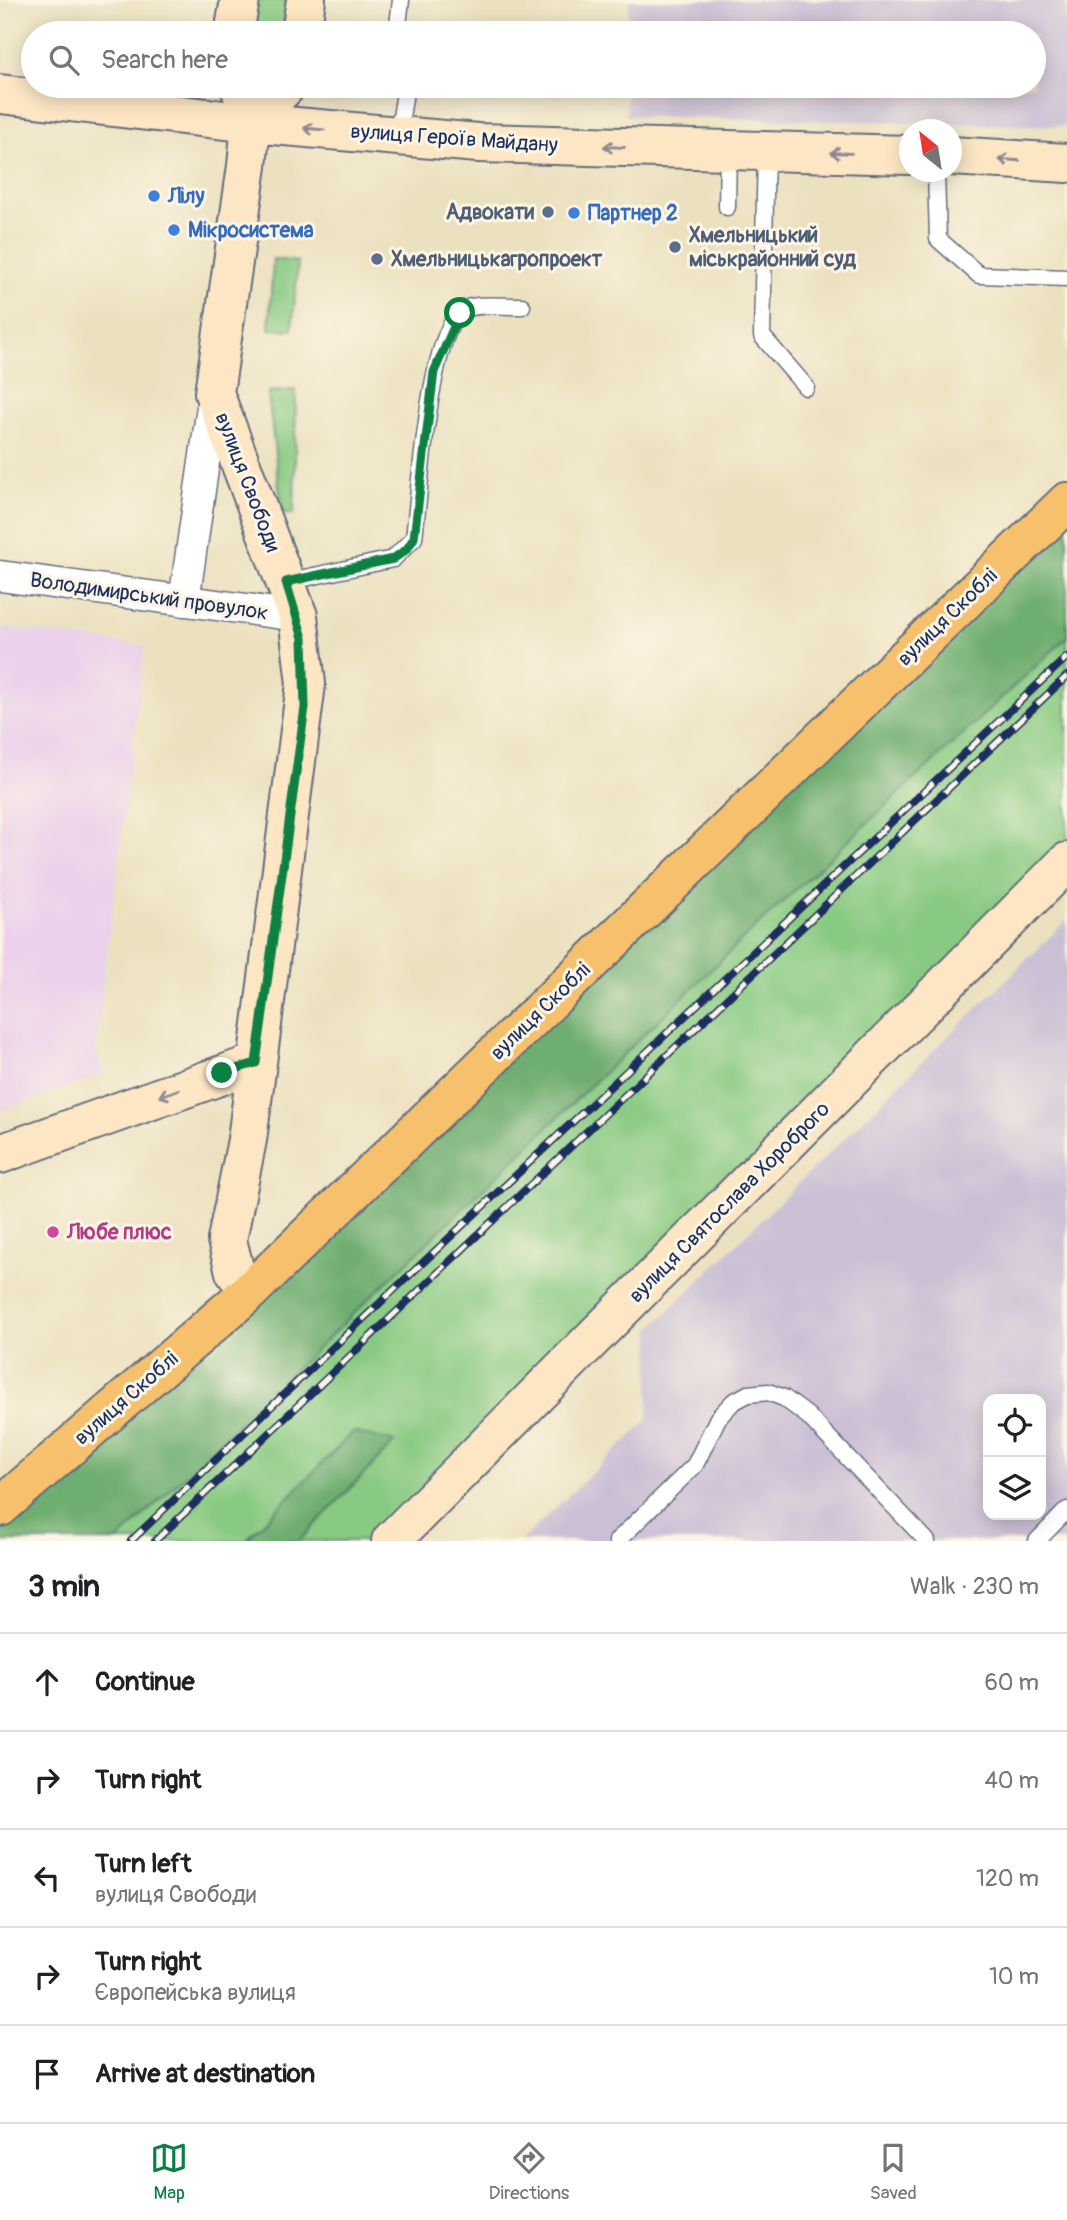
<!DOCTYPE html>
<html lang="en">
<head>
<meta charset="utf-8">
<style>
	body { margin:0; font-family:Pangolin,sans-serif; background:#f6f6f6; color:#202124 }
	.controls { position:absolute; right:21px; bottom:21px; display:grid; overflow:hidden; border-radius:14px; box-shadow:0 4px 18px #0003 }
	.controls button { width:63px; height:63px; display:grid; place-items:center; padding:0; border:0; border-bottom:2px solid #e0e0e0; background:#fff; color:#202124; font:35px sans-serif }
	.compass { position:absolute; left:899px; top:119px; width:63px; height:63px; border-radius:50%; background:#fff; box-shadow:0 4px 18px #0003; rotate:330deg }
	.stop { position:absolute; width:21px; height:21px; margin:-16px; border:5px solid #0b8043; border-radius:50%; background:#fff }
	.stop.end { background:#0b8043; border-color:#fff; box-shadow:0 2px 7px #0008 }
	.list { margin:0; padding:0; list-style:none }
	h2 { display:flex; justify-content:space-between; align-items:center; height:91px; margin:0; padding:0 28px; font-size:30px }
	h2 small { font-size:23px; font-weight:400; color:#757577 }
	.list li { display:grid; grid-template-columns:46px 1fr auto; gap:21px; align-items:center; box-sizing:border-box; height:98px; padding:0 28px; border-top:2px solid #e0e0e0 }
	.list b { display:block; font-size:26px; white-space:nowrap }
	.list p { margin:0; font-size:23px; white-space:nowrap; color:#757577 }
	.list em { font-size:23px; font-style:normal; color:#757577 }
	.icon { flex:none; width:38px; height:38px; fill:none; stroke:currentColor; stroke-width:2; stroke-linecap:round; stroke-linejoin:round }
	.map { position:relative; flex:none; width:1067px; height:1541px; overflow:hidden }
	.search { position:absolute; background:#fff; box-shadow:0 4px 18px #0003; left:21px; right:21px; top:21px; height:77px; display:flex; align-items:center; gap:18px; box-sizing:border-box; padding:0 24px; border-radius:38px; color:#757577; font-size:26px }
	.sheet { height:581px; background:#fff }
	nav { display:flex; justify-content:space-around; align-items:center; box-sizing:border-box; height:98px; border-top:2px solid #e0e0e0; background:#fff; font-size:19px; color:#757577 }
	nav a { display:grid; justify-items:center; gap:4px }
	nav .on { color:#0b8043 }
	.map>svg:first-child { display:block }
	.built { fill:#ebd1eb }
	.industrial { fill:#cbbfd5; fill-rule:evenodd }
	.green { fill:#89ca82; stroke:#527c70; stroke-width:2 }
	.forest { fill:#6eae70; stroke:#446e67; stroke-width:2 }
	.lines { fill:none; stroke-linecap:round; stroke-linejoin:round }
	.lane-casing { stroke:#646d80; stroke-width:19 }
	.street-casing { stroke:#646d80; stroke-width:33 }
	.secondary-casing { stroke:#646d80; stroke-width:42 }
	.primary-casing { stroke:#646d80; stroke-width:42 }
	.lane { stroke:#fff; stroke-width:16 }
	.street { stroke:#fff; stroke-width:30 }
	.secondary { stroke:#fce6c4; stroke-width:38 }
	.primary { stroke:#f7c06c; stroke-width:38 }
	.rail-casing { stroke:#1b2f5e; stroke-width:8 }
	.rail { stroke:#fcf5e5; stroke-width:5; stroke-dasharray:16; stroke-linecap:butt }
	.oneway { stroke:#8c8a91 }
	.route { stroke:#0b8043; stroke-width:9 }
	.shop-dot { fill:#3f7fe0; stroke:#fcf5e5; stroke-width:2.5 }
	.service-dot { fill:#5c6f8a; stroke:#fcf5e5; stroke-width:2.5 }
	.hotel-dot { fill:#d1479c; stroke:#fcf5e5; stroke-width:2.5 }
	.labels { text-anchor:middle; stroke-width:6; stroke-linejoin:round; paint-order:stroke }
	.street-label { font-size:21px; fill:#1b2f5e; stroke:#fcf5e5 }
	.shop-label { font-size:21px; font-weight:bold; fill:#366cbe; stroke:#fcf5e5; text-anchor:start }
	.service-label { font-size:21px; font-weight:bold; fill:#4e5e75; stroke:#fcf5e5; text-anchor:start }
	.hotel-label { font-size:21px; font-weight:bold; fill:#b23c85; stroke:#fcf5e5; text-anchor:start }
</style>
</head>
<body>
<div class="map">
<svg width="1067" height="1541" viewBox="0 0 1067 1541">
	<rect width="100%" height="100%" fill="#fcf5e5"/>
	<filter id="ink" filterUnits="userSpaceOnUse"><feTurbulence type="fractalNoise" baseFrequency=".0143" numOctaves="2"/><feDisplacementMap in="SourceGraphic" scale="14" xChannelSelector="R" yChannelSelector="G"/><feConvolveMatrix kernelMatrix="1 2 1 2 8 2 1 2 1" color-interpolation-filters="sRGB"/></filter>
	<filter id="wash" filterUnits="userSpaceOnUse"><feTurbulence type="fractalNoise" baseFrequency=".00686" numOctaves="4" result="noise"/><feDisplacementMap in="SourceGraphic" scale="28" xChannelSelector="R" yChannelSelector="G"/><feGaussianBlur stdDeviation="1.57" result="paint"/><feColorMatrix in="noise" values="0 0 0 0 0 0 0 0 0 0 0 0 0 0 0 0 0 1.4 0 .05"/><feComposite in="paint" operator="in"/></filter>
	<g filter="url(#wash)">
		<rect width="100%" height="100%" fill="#ece1bf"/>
		<!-- built -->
		<path class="built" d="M0,627l145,19 -50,404 9,24 -104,37z"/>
		<!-- industrial -->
		<path class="industrial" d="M629,0h438v126l-441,-10 1,-30h407v-53h-406z
			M1067,920v621h-546l127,-121 3,-92zM988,1399h53v116h-53z"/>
		<!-- green -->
		<path class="green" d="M253,0h35l-6,33h-35z
			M273,259l25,3 -6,68 -23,-1z
			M296,390l-2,124 -12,-1 -14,-121z
			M1067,524v322l-691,695h-376z"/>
		<!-- forest -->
		<path class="forest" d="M1067,524v113l-305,284 -645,620h-117v-17z
			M353,1432l42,10 -96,99h-54z"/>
	</g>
	<g filter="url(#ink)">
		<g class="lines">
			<!-- lane casing -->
			<g class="lane-casing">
				<path id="lane" d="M397,33l4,-33
					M398,136l8,-50
					M766,151l-4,185 44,51
					M936,172l2,67 41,36 88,3
					M727,207l1,-57
					M286,582l107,-23 21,-21c6,-49 14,-192 45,-225 12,-12 47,-6 63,-7
					M617,1541l78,-76 23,-47 15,-16 15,-8 20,-2 16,6 24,18 119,125
					M1037,1541l30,-31"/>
			</g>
			<!-- street casing -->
			<g class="street-casing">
				<path id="street" d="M0,576l298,40
					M184,601l30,-208"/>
			</g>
			<!-- secondary casing -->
			<g class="secondary-casing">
				<path id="secondary" d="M234,33l6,-33
					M301,33l5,-33
					M240,86l11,37 -4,43 -33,227 84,223 8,68 -59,456 -20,100 8,32 15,19
					M0,94l251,29 227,20 431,12
					M251,123l35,-37
					M951,156l116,7
					M0,1154l256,-91
					M391,1541l676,-679"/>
			</g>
			<!-- primary casing -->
			<g class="primary-casing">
				<path id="primary" d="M0,1507l250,-216 817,-789"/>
			</g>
			<!-- lane -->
			<use href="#lane" class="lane"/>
			<!-- street -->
			<use href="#street" class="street"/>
			<!-- secondary -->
			<use href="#secondary" class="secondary"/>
			<!-- primary -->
			<use href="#primary" class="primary"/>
			<!-- rail casing -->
			<g class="rail-casing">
				<path id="rail" d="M131,1541l216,-207 720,-677
					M155,1541l912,-865"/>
			</g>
			<!-- rail -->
			<use href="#rail" class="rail"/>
		</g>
		<!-- one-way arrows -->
		<defs><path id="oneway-shaft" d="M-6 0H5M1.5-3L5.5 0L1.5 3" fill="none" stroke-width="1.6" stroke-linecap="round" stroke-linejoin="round" transform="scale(1.75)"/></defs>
		<g class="oneway">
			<use href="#oneway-shaft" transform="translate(314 129) rotate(-175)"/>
			<use href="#oneway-shaft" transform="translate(614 147) rotate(-178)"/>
			<use href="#oneway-shaft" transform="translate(841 153) rotate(-178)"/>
			<use href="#oneway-shaft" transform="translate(1009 160) rotate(-176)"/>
			<use href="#oneway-shaft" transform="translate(169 1093) rotate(160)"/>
		</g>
	</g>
	<g class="lines" filter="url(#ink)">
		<!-- route -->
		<path class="route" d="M222,1073l34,-10 49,-356 -2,-69 -17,-56 107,-23 14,-10 7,-11 20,-166 26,-59"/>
	</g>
	<!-- markers -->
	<g class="shop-dot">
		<circle cx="154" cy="196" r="7"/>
		<circle cx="574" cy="213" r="7"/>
		<circle cx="174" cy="230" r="7"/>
	</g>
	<g class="service-dot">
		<circle cx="548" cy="212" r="7"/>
		<circle cx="675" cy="247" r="7"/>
		<circle cx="377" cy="259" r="7"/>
	</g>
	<circle class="hotel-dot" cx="53" cy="1232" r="7"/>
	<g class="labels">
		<!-- street labels -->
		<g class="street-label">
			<text transform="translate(454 138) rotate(4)" y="7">вулиця Героїв Майдану</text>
			<text transform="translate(248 482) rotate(69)" y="7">вулиця Свободи</text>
			<text transform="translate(149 596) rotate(8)" y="7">Володимирський провулок</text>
			<text transform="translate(947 617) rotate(-44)" y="7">вулиця Скоблі</text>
			<text transform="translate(540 1011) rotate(-44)" y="7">вулиця Скоблі</text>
			<text transform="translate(729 1202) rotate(-45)" y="7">вулиця Святослава Хороброго</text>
			<text transform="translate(126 1398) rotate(-41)" y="7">вулиця Скоблі</text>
		</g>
		<!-- shop labels -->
		<g class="shop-label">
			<text x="168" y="203">Лілу</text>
			<text x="588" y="220">Партнер 2</text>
			<text x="188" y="237">Мікросистема</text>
		</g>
		<!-- service labels -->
		<g class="service-label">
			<text x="534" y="219" text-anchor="end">Адвокати</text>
			<text x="689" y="242">Хмельницький<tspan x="689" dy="24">міськрайонний суд</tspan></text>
			<text x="391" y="266">Хмельницькагропроект</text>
		</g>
		<!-- hotel labels -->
		<g class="hotel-label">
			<text x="67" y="1239">Любе плюс</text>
		</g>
	</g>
</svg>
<div class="controls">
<button><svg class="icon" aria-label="locate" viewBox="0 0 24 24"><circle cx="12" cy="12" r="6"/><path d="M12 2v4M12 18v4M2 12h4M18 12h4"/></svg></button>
<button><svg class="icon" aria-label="layers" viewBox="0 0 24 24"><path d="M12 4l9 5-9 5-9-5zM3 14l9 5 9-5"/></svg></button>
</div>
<svg class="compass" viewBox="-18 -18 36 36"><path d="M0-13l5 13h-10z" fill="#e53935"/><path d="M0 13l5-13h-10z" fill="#757577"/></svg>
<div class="stop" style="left:460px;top:313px"></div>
<div class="stop end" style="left:222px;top:1073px"></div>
<div class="search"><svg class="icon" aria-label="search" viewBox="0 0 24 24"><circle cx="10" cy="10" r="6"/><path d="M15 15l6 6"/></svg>Search here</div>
</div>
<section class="sheet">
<h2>3 min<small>Walk · 230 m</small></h2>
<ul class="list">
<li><svg class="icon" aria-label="ahead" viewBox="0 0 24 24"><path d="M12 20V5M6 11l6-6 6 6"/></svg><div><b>Continue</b></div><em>60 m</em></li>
<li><svg class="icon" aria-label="right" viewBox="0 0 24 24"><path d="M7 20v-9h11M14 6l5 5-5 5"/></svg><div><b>Turn right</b></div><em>40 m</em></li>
<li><svg class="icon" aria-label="left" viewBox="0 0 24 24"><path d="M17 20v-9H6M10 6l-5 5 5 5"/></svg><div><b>Turn left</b><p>вулиця Свободи</p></div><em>120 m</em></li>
<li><svg class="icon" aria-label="right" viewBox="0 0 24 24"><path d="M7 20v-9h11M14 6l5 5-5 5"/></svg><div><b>Turn right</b><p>Європейська вулиця</p></div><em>10 m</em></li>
<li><svg class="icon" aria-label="arrive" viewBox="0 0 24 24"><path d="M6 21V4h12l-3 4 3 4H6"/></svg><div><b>Arrive at destination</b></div></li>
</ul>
</section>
<nav>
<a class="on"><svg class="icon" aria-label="map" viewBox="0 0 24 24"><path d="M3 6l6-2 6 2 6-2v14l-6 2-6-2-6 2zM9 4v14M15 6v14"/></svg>Map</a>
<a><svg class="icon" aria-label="directions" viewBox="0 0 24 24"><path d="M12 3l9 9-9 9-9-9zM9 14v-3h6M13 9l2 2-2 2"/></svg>Directions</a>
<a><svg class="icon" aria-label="saved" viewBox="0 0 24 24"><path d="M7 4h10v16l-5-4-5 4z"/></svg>Saved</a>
</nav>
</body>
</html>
